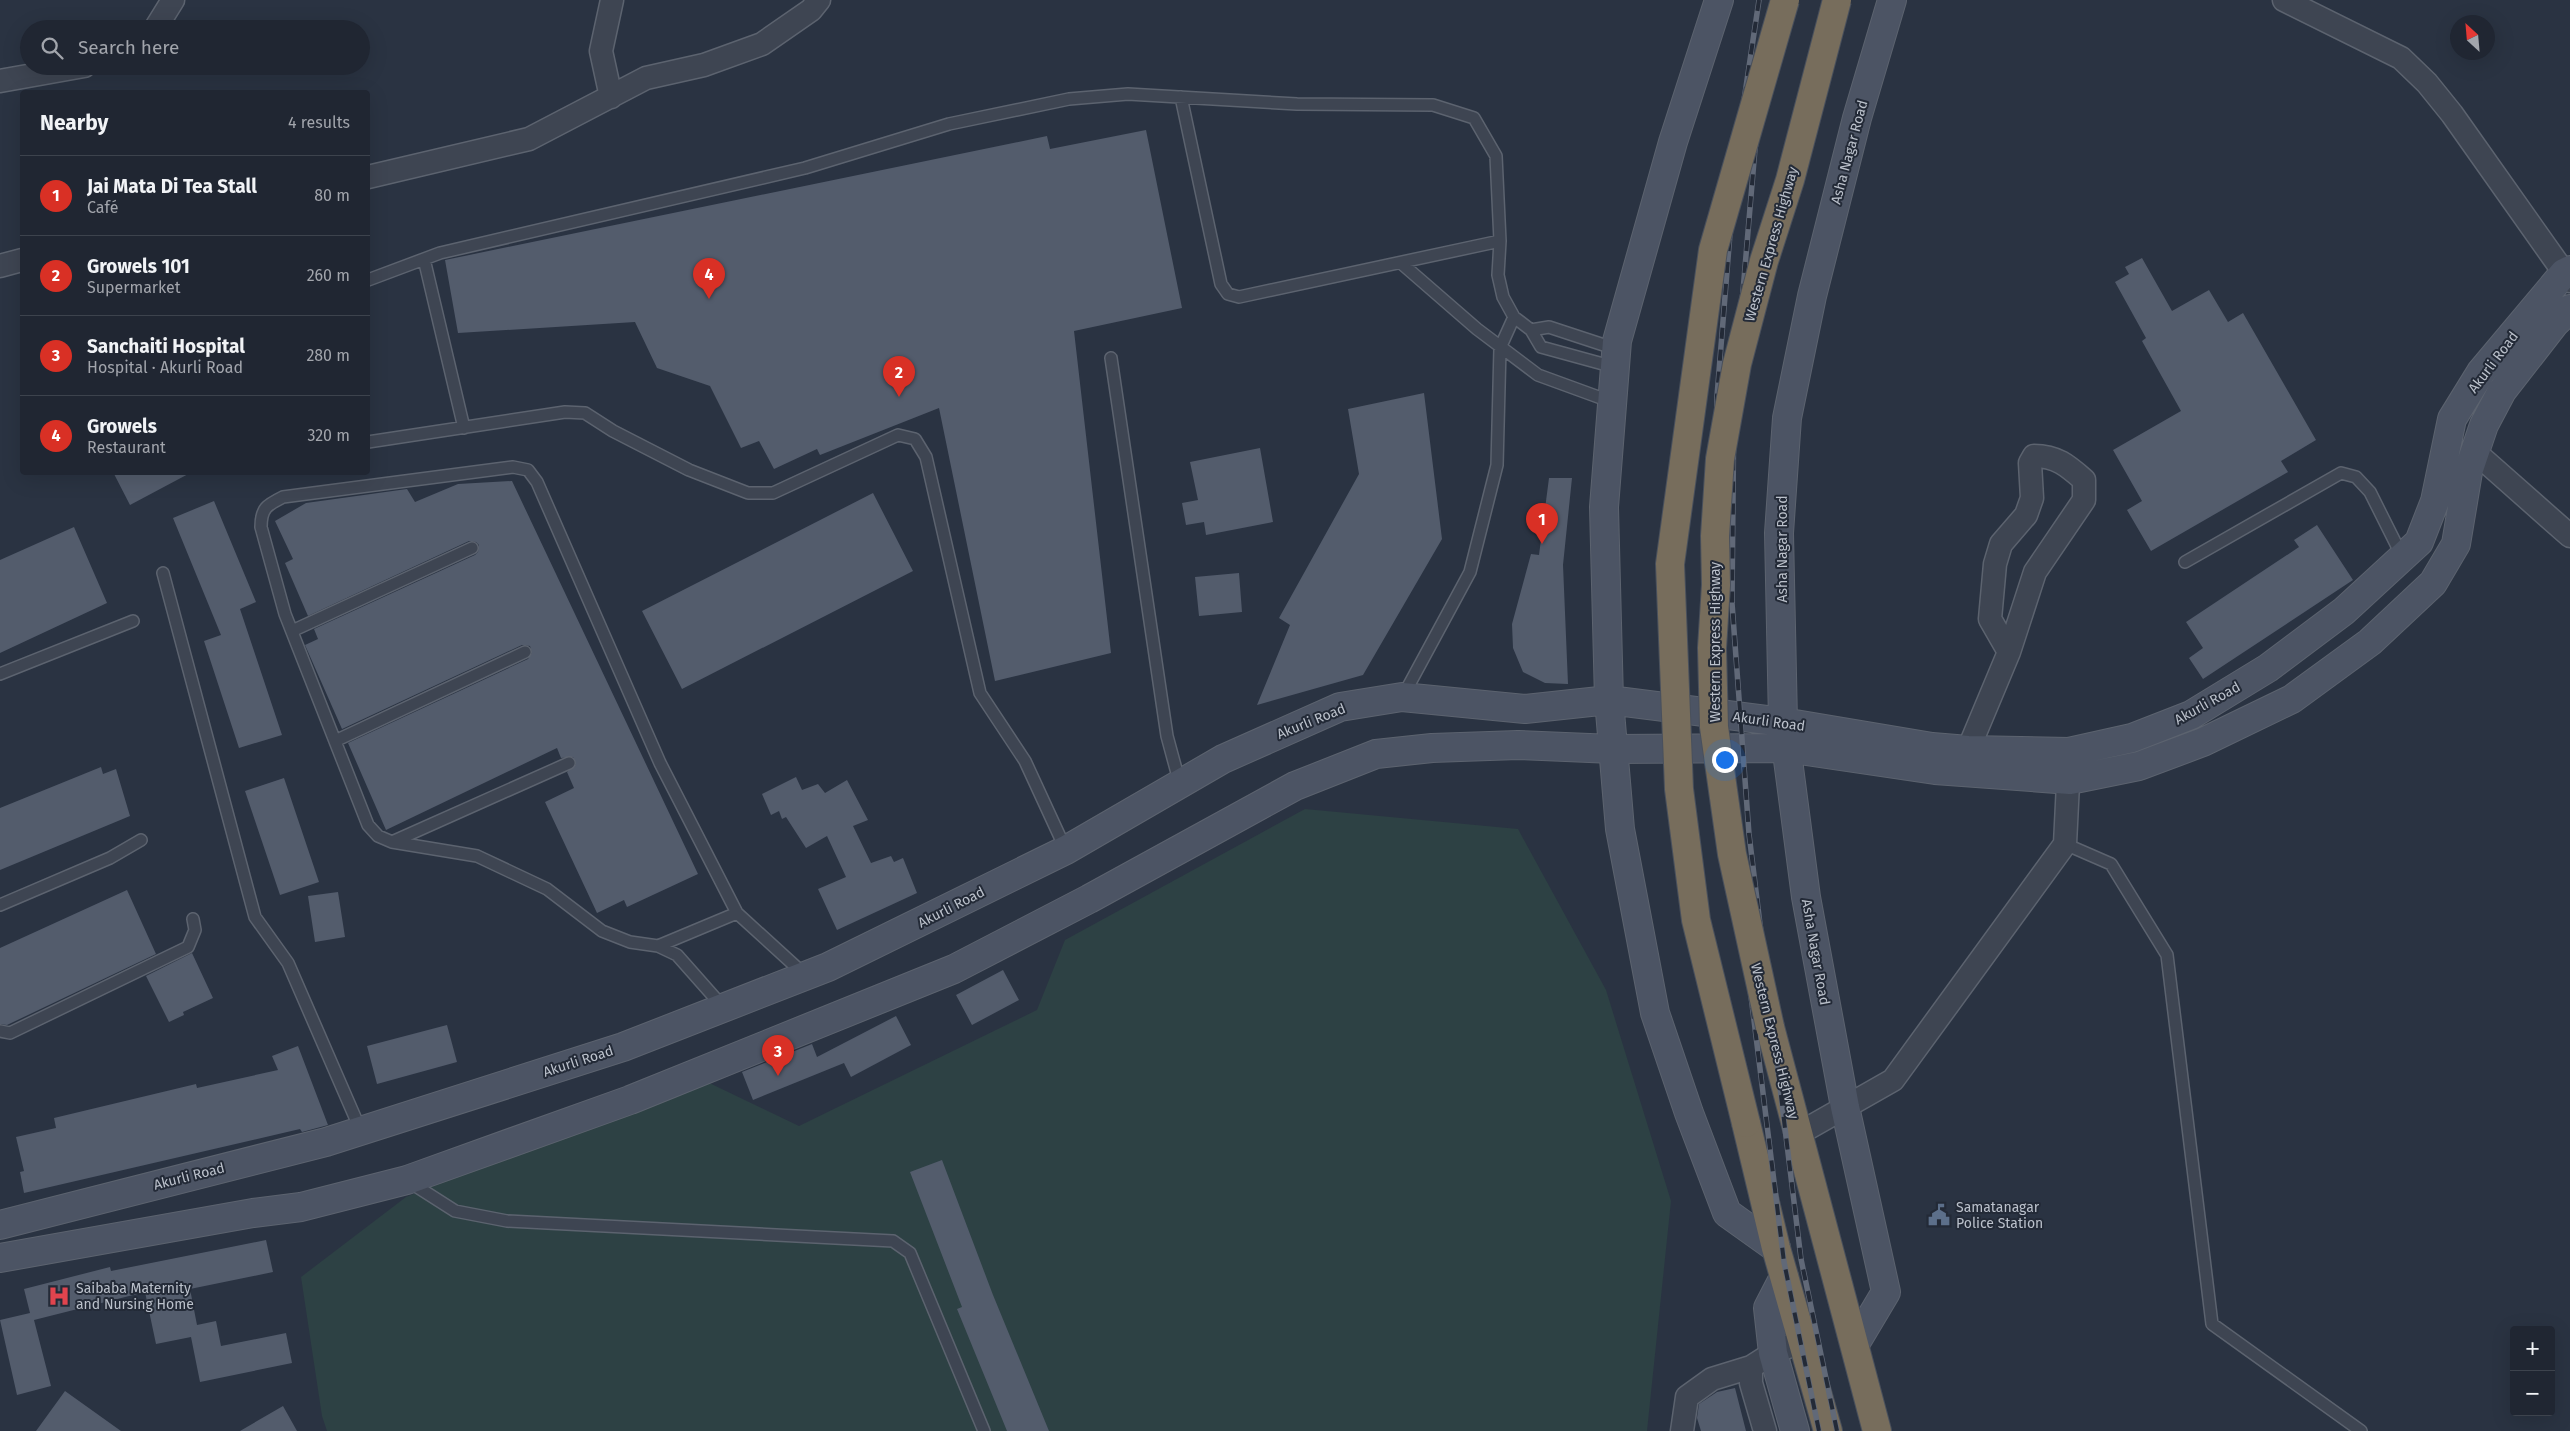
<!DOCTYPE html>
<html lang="en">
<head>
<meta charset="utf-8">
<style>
	body { margin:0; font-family:"Fira Sans",sans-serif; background:#282e3a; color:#f1f3f6 }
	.controls { position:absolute; right:15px; bottom:15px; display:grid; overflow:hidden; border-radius:5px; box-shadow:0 5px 20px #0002 }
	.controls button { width:45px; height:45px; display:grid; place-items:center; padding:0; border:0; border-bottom:1px solid #3d434d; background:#202632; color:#f1f3f6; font:25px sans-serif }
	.compass { position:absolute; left:2450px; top:15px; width:45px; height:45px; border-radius:50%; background:#202632; box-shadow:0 5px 20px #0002; rotate:334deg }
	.you { position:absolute; left:1724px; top:759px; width:18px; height:18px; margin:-12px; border:4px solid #fff; border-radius:50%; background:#1a73e8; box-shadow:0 0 0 8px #1a73e833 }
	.badge { display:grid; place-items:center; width:32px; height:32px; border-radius:50%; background:#d93025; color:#fff; font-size:16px; font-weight:700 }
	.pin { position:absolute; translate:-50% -41px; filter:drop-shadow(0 1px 2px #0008) }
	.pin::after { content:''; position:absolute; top:26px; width:18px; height:15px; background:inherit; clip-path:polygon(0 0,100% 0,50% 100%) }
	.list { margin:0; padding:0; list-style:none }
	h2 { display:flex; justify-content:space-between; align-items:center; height:65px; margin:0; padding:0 20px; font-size:21px }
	h2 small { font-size:16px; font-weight:400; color:#a2a5ac }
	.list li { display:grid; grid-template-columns:32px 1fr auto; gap:15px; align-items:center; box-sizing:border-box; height:80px; padding:0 20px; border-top:1px solid #3d434d }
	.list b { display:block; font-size:19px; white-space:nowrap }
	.list p { margin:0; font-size:16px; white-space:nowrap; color:#a2a5ac }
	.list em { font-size:16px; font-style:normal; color:#a2a5ac }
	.icon { flex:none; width:28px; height:28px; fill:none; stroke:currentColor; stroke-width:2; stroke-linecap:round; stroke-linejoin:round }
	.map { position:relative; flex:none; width:2570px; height:1431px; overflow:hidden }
	.search { position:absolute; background:#202632; box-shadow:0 5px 20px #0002; left:20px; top:20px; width:350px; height:55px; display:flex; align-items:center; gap:12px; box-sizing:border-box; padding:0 18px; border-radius:28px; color:#a2a5ac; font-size:19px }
	.panel { position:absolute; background:#202632; box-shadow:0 5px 20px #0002; left:20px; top:90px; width:350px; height:385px; border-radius:5px }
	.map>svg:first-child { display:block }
	.green { fill:#2d4144 }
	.building { fill:#535c6c }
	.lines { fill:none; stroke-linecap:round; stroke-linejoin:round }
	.lane-casing { stroke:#5c636f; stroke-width:14 }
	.street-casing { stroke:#5c636f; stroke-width:25 }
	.secondary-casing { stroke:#5c636f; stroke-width:30 }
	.highway-casing { stroke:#49505c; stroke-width:30 }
	.lane { stroke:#3e4552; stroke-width:11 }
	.street { stroke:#3e4552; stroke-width:22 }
	.secondary { stroke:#4c5464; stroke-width:28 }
	.highway { stroke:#776d5c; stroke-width:28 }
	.rail-casing { stroke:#616978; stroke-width:5.5 }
	.rail { stroke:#232a37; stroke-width:4; stroke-dasharray:11; stroke-linecap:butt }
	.highway-bridge-casing { stroke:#49505c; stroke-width:30; stroke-linecap:butt }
	.highway-bridge { stroke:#776d5c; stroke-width:28 }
	.labels { text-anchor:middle; stroke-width:4; stroke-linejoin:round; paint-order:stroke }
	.street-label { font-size:14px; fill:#bbc1cb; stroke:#232a37 }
	.poi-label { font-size:14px; fill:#bbc1cb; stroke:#232a37; text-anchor:start }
</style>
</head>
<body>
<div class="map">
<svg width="2570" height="1431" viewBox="0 0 2570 1431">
	<rect width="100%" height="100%" fill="#2a3342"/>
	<!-- green -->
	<path class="green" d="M1305,809l213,20 88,161 65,211 -24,230h-1320l-5,-15 -21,-139 105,-80 295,-118 98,47 238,-116 28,-70z"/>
	<!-- building -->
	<path class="building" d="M1146,130l36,178 -108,23 37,322 -116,28 -56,-273 -119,47 -3,-6 -43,20 -15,-28 -18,7 -31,-62 -53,-18 -22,-46 -177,11 -13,-73 602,-124 3,13z
		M2142,258l30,53 37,-21 19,32 15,-9 73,127 -35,21 7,11 -137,79 -24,-41 15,-9 -29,-51 68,-39 -39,-70 4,-3 -31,-56 14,-8 -4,-7z
		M1424,393l18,146 -79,136 -106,30 33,-80 -11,-7 80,-144 -11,-65z
		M1260,448l13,74 -67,13 -2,-13 -18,3 -4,-22 16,-3 -8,-38z
		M113,472h79l-62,33z
		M1549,478h23l-9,87 5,119 -23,-1 -22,-11 -10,-24 -1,-24 19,-70 8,1z
		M512,481l186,393 -71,33 -3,-7 -27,13 -52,-111 29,-14 -7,-16 9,-8 -3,-7 -12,1 -4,-10 -171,82 -38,-87 180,-84 4,-6 -2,-7 -8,-1 -180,84 -37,-84 13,-6 -4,-10 161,-74 3,-3 1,-7 -3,-3 -7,-1 -161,75 -23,-53 8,-4 -18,-38 31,-18 101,-14 8,13 43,-18z
		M873,493l40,78 -231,118 -40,-78z
		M214,501l42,101 -16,7 42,126 -43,13 -35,-107 17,-6 -48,-117z
		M2317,525l36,55 -150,99 -14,-21 14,-10 -17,-26 113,-75 -5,-7z
		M74,527l33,76 -107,50v-93z
		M1239,573l3,39 -43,4 -4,-39z
		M101,767l2,7 13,-5 14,47 -130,54v-62z
		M796,777l6,13 16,-6 7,9 22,-13 21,40 -15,6 18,37 20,-7 3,6 9,-4 14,35 -80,37 -19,-41 28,-12 -19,-41 -21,12 -20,-31 -4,2 -3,-8 -8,4 -9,-21z
		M284,778l35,104 -39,13 -35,-104z
		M127,890l29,64 -149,71 -7,-1v-76z
		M338,892l7,45 -30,5 -7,-46z
		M192,953l21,45 -30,14 1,3 -15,7 -23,-46z
		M1003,970l16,30 -47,25 -16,-30z
		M896,1016l15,29 -60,32 -7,-14 -91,37 -11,-28 70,-28 5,13z
		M447,1025l10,37 -80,22 -10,-38z
		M298,1046l30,79 -26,7 -2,-3 -276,64 -4,-21 4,-1 -8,-34 40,-9 -2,-10 142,-34 1,4 81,-18 -6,-14z
		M942,1160l51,135 56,136h-42l-50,-122 5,-2 -52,-135z
		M266,1240l7,32 -83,17 7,36 19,-4 5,25 65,-13 6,30 -92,19 -9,-45 -35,7 -11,-52 -111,28 17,66 -34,9 -17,-75 30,-7 -6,-24 86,-22 1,4z
		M1735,1388l11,43h-45l-4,-13 2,-14 18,-12z
		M65,1391l56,40h-85z
		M283,1406l14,25h-57z"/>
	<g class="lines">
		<!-- lane casing -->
		<g class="lane-casing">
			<path id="lane" d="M1181,97l40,187 7,10 11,3 261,-56
				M424,259l40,169
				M1401,263l76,66 61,46 74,27
				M368,280l72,-27 365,-85 144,-44 120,-25 59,-5 169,10 136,1 41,13 22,38 4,85 -2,34 5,22 11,20 17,13 18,-3 67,22
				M1531,330l10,17 73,20
				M1111,358l56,378 13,48
				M368,442l197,-30 20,1 28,18 76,39 59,23h25l125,-58 17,4 11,18 54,236 45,68 41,89
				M2185,562l156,-89 15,4 14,15 32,64
				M163,573l92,344 33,46 73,168
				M292,631l180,-83
				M0,674l133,-53
				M1403,696l67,-124 27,-107 3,-117 14,-31
				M335,741l190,-89
				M392,842l177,-79
				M2065,844l46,20 56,91 45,369 149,107
				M0,905l110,-47 31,-18
				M658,946l79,-33
				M723,1007l-46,-52 -19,-9 -28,-4 -28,-11 -55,-42 -70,-33 -85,-14 -14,-6 -10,-11 -83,-211 -24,-87c0,-19 6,-22 22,-30l230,-30 15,3 9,12 123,281 77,150 68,62
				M0,1031l10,2 178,-86 7,-17 -2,-11
				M408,1181l47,30 52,10 386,20 17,12 74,178"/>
		</g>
		<!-- street casing -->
		<g class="street-casing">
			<path id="street" d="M2284,0l117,58 26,25 25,31 118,167
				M155,29l18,-29
				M0,81l84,-15
				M611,97l-10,-46 11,-51
				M368,177l161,-38 117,-61 58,-13 58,-21 49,-34 8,-10
				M0,266l22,-6
				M2475,452l95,84
				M1968,750l41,-98 26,-80 49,-72v-20c-16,-14 -27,-24 -50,-24l-4,7 2,35 -6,17 -25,29 -6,20 -5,55 19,33
				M1798,1134l95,-54 172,-236 4,-81
				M1682,1431l5,-34 25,-18 39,-12
				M1765,1431l-14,-48v-16l22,-14 29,-12"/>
		</g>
		<!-- secondary casing -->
		<g class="secondary-casing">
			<path id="secondary" d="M1719,0l-46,142 -56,199 -13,166 5,193 11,129 35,184 34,100 38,100 49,35
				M0,1225l326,-83 297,-95 205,-80 238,-117 157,-91 117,-52 62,-10 123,12 84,-9 174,22 149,25 36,3 101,2 63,-14 59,-23 77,-47 76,-57 75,-69 16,-41 17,-82 29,-47 83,-99 6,-3
				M0,1258l253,-45 48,-6 106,-27 223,-80 324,-131 135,-70 206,-113 81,-32 56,-6 86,-3 95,4 173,-1 149,22 135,10 69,-14 64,-24 89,-43 78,-57 63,-59 23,-39 12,-72 16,-47 18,-34 53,-68 15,-14
				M1784,1277l-16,31 5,45 22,78
				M1855,1344l31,-52 -41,-185 -39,-210 -23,-175 -4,-189 8,-115 25,-122 45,-178 35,-118"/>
		</g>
		<!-- highway casing -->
		<g class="highway-casing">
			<path id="highway" d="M1770,1027l107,404
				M1746,1123l30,125 52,183"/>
		</g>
		<!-- lane -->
		<use href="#lane" class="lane"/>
		<!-- street -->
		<use href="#street" class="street"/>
		<!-- secondary -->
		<use href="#secondary" class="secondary"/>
		<!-- highway -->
		<use href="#highway" class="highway"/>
		<!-- rail casing -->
		<g class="rail-casing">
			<path id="rail" d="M1759,0l-22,147 -20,249 -3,208 17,231 53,427 35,169
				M1777,0l-22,149 -21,248 -2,206 17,231 52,425 36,172"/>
		</g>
		<!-- rail -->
		<use href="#rail" class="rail"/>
		<!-- highway-bridge casing -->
		<g class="highway-bridge-casing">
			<path id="highway-bridge" d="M1770,1027l-38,-173 -18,-127 -2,-79 4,-63 -1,-49 5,-77 17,-95 27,-103 26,-81 47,-180
				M1746,1123l-50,-203 -17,-131 -9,-225 43,-314 72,-250"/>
		</g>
		<!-- highway-bridge -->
		<use href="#highway-bridge" class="highway-bridge"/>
	</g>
	<!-- icons -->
	<defs>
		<g id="civic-bare" transform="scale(1.725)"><path d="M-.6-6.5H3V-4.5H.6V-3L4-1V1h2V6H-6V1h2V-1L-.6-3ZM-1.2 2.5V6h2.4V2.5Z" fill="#5c6f8a" stroke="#232a37" stroke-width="2.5" paint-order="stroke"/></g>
		<g id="hospital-bare" transform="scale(1.725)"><path d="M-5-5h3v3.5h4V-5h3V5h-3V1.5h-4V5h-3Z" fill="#e0444e" stroke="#232a37" stroke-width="2.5" paint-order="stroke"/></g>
	</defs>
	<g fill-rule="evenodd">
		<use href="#civic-bare" x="1939" y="1215"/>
		<use href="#hospital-bare" x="59" y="1296"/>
	</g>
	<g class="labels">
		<!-- street labels -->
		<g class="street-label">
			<text transform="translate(1849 152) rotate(-75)" y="5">Asha Nagar Road</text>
			<text transform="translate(1771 244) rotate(-74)" y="5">Western Express Highway</text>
			<text transform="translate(2493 362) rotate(-53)" y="5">Akurli Road</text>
			<text transform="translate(1782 549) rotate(-90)" y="5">Asha Nagar Road</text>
			<text transform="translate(1715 642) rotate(-90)" y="5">Western Express Highway</text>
			<text transform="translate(2207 703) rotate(-29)" y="5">Akurli Road</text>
			<text transform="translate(1311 721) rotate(-22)" y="5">Akurli Road</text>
			<text transform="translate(1769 721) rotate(8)" y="5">Akurli Road</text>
			<text transform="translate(951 907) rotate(-27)" y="5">Akurli Road</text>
			<text transform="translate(1816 952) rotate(80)" y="5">Asha Nagar Road</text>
			<text transform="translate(1775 1041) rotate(76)" y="5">Western Express Highway</text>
			<text transform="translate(578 1061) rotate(-18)" y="5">Akurli Road</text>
			<text transform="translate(189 1176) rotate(-14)" y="5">Akurli Road</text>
		</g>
		<!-- poi labels -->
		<g class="poi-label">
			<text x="1956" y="1212">Samatanagar<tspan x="1956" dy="16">Police Station</tspan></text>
			<text x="76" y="1293">Saibaba Maternity<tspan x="76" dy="16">and Nursing Home</tspan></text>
		</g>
	</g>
</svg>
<div class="controls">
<button>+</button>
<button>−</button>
</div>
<svg class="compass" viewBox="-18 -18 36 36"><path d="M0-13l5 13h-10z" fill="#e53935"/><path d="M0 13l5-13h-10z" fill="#a2a5ac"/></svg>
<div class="you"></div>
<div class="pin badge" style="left:1542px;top:544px">1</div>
<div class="pin badge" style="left:899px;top:397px">2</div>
<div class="pin badge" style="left:778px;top:1076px">3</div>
<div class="pin badge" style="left:709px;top:299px">4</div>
<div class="search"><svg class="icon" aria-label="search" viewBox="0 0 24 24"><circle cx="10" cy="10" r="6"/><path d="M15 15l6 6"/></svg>Search here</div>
<section class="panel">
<h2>Nearby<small>4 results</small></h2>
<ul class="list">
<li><span class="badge">1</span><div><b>Jai Mata Di Tea Stall</b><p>Café</p></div><em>80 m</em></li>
<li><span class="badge">2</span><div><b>Growels 101</b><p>Supermarket</p></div><em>260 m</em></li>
<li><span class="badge">3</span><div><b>Sanchaiti Hospital</b><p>Hospital · Akurli Road</p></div><em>280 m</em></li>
<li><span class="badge">4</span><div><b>Growels</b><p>Restaurant</p></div><em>320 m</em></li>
</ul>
</section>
</div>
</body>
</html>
